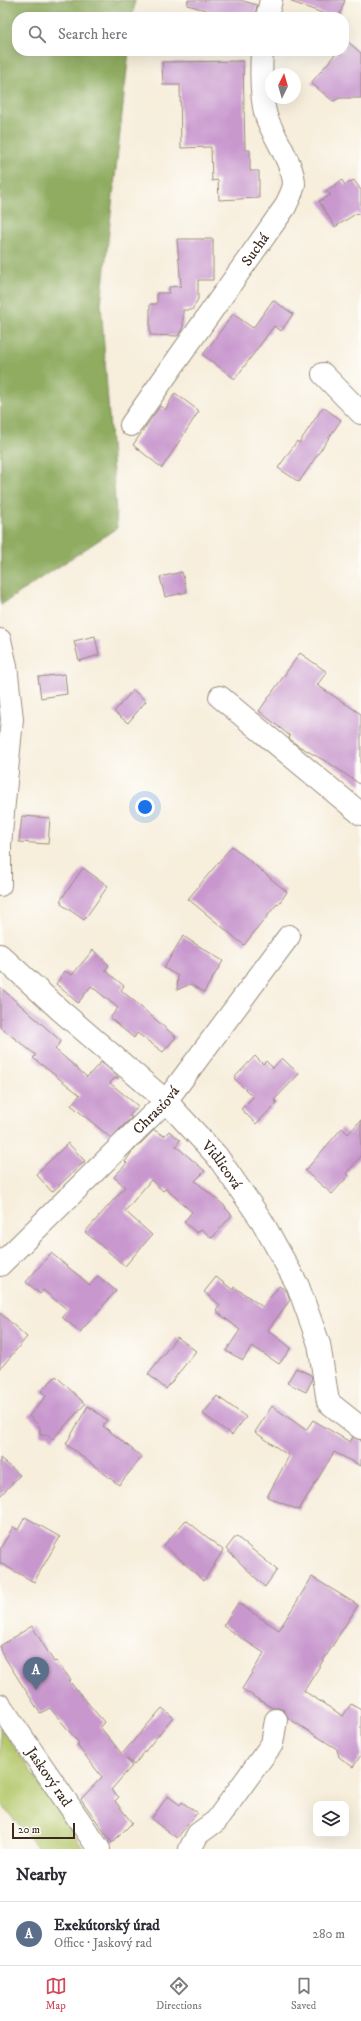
<!DOCTYPE html>
<html lang="en">
<head>
<meta charset="utf-8">
<style>
	body { margin:0; font-family:"IM FELL DW Pica",serif; background:#f2f2f3; color:#2b2b33 }
	.controls { position:absolute; right:12px; bottom:12px; display:grid; overflow:hidden; border-radius:8px; box-shadow:0 4px 16px #0002 }
	.controls button { width:36px; height:36px; display:grid; place-items:center; padding:0; border:0; border-bottom:1px solid #e1e1e2; background:#fff; color:#2b2b33; font:20px sans-serif }
	.compass { position:absolute; left:265px; top:68px; width:36px; height:36px; border-radius:50%; background:#fff; box-shadow:0 4px 16px #0002; rotate:5deg }
	.scale { position:absolute; left:12px; bottom:10px; width:63px; box-sizing:border-box; padding-left:4px; border:2px solid #3b2a1e; border-top:0; font-size:11px; line-height:14px; white-space:nowrap; color:#3b2a1e; -webkit-text-stroke:3px #fdfcf7; paint-order:stroke }
	.you { position:absolute; left:145px; top:807px; width:14px; height:14px; margin:-10px; border:3px solid #fff; border-radius:50%; background:#1a73e8; box-shadow:0 0 0 6px #1a73e833 }
	.badge { display:grid; place-items:center; width:26px; height:26px; border-radius:50%; background:#d1495b; color:#fff; font-size:13px; font-weight:700 }
	.pin { position:absolute; translate:-50% -33px; filter:drop-shadow(0 1px 2px #0008) }
	.pin::after { content:''; position:absolute; top:21px; width:14px; height:12px; background:inherit; clip-path:polygon(0 0,100% 0,50% 100%) }
	.list { margin:0; padding:0; list-style:none }
	h2 { display:flex; justify-content:space-between; align-items:center; height:52px; margin:0; padding:0 16px; font-size:17px }
	h2 small { font-size:13px; font-weight:400; color:#7c7c81 }
	.list li { display:grid; grid-template-columns:26px 1fr auto; gap:12px; align-items:center; box-sizing:border-box; height:64px; padding:0 16px; border-top:1px solid #e1e1e2 }
	.list b { display:block; font-size:15px; white-space:nowrap }
	.list p { margin:0; font-size:13px; white-space:nowrap; color:#7c7c81 }
	.list em { font-size:13px; font-style:normal; color:#7c7c81 }
	.icon { flex:none; width:22px; height:22px; fill:none; stroke:currentColor; stroke-width:2; stroke-linecap:round; stroke-linejoin:round }
	.map { position:relative; flex:none; width:361px; height:1849px; overflow:hidden }
	.search { position:absolute; background:#fff; box-shadow:0 4px 16px #0002; left:12px; right:12px; top:12px; height:44px; display:flex; align-items:center; gap:10px; box-sizing:border-box; padding:0 14px; border-radius:16px; color:#7c7c81; font-size:15px }
	.sheet { height:116px; background:#fff }
	nav { display:flex; justify-content:space-around; align-items:center; box-sizing:border-box; height:56px; border-top:1px solid #e1e1e2; background:#fff; font-size:11px; color:#7c7c81 }
	nav a { display:grid; justify-items:center; gap:2px }
	nav .on { color:#d1495b }
	.map>svg:first-child { display:block }
	.green { fill:#b4c86c; stroke:#787945 }
	.forest { fill:#8fac60; stroke:#656b3f }
	.building { fill:#c897ce }
	.lines { fill:none; stroke-linecap:round; stroke-linejoin:round }
	.minor-casing { stroke:#998c7d; stroke-width:24 }
	.minor { stroke:#fff; stroke-width:22 }
	.labels { text-anchor:middle; stroke-width:3; stroke-linejoin:round; paint-order:stroke }
	.street-label { font-size:15px; fill:#3b2a1e; stroke:#fdfcf7 }
</style>
</head>
<body>
<div class="map">
<svg width="361" height="1849" viewBox="0 0 361 1849">
	<rect width="100%" height="100%" fill="#fdfcf7"/>
	<filter id="ink" filterUnits="userSpaceOnUse"><feTurbulence type="fractalNoise" baseFrequency=".025" numOctaves="2"/><feDisplacementMap in="SourceGraphic" scale="8" xChannelSelector="R" yChannelSelector="G"/><feConvolveMatrix kernelMatrix="1 2 1 2 8 2 1 2 1" color-interpolation-filters="sRGB"/></filter>
	<filter id="wash" filterUnits="userSpaceOnUse"><feTurbulence type="fractalNoise" baseFrequency=".012" numOctaves="4" result="noise"/><feDisplacementMap in="SourceGraphic" scale="16" xChannelSelector="R" yChannelSelector="G"/><feGaussianBlur stdDeviation="0.9" result="paint"/><feColorMatrix in="noise" values="0 0 0 0 0 0 0 0 0 0 0 0 0 0 0 0 0 1.4 0 .05"/><feComposite in="paint" operator="in"/></filter>
	<g filter="url(#wash)">
		<rect width="100%" height="100%" fill="#f7eedc"/>
		<!-- green -->
		<path class="green" d="M0,1726l84,123h-45l-39,-46z"/>
		<!-- forest -->
		<path class="forest" d="M0,0h135l-2,17h-116v34h112l-28,253 16,224 -116,77z"/>
		<g id="blocks">
			<!-- building -->
			<path class="building" d="M188,0h52l17,5 -2,12h-39l1,-4 -30,-8z
				M292,0h53l-6,17h-6l-41,-15z
				M347,41l14,12v45h-21l-7,3 -22,-18 27,-32h6v-7z
				M243,61l2,89h5v21h9v27l-40,2 -1,-20 -6,1 -1,-34 -30,1 -1,-63h-17l-1,-23z
				M342,180l3,5 9,-5 7,10v26l-4,-3 -22,14 -16,-26 12,-6 -5,-4z
				M177,239h36v41h-15v19l-6,11h-9v17l-5,9 -28,-1v-31h7v-11h12v-6l12,-1z
				M273,300l20,14 -12,17 -7,-5 -39,53 -32,-24 30,-41 20,14z
				M175,393l24,18 -37,57 -29,-23 27,-39 5,4z
				M323,407l18,13 -42,62 -21,-14 19,-27 2,2z
				M182,572l5,20 -22,5 -5,-20z
				M95,636l4,19 -20,6 -5,-20z
				M300,653l27,19 -10,13 44,29v71l-29,-20 -35,-20 -8,-7 1,-2 -31,-25z
				M65,674l2,20 -26,4 -3,-21z
				M133,690l13,11 -18,22 -14,-11z
				M22,816l28,2 -2,26 -29,-2z
				M232,846l55,46 -9,13 -1,-1 -33,41 -56,-46z
				M83,868l25,18 -24,34 -23,-16 1,-2 -2,-1z
				M183,936l40,25 -19,31 -14,-8 -13,6 1,-14 -14,-8z
				M93,950l16,15 -4,5 19,16 -3,4 55,47 -13,15 -26,-19 -3,5 -24,-20 8,-10 -27,-22 -13,17 -22,-19 9,-13 7,4z
				M0,987l61,54 -6,8 32,28 14,-15 18,16h-4l-5,5 28,23 -9,10 3,1 -21,21 -40,-33 9,-10 -47,-37 3,-3 -36,-28z
				M255,1056l8,8 3,-3 7,7 9,-10 17,16 -25,26 3,3 -21,21 -15,-15 12,-12 -19,-19z
				M361,1120v36l-15,18 3,1 -17,19 -27,-23 37,-43 6,6z
				M154,1130l10,6 5,-5 11,9 -4,6 29,25 -10,10 31,26 -1,1 7,7 -20,23 -11,-9 -4,4 -13,-11 8,-10 -26,-23 -3,2 -12,-11 -26,31 27,24 -27,31 -40,-34 40,-45 -11,-10 13,-14 -2,-1 6,-9z
				M68,1143l17,18 -33,31 -16,-18z
				M51,1253l39,32 8,-9 18,15 -36,41 -18,-15 6,-7 -25,-20 -3,4 -14,-12z
				M216,1277l17,13 1,-3 29,20 16,-21 8,5 3,9 -22,30 23,18 -12,16 -27,-18 -9,14 -17,-9 14,-21 -24,-19 4,-6 -16,-13z
				M0,1313l27,24 -27,32z
				M177,1337l19,14 -30,38 -18,-15z
				M296,1368l15,7 1,5 -6,12 -19,-9z
				M56,1376l29,28 -33,36 -4,-5h-8v-8l-11,-11 17,-20 -5,-5z
				M217,1396l29,21 -14,18 -29,-21z
				M88,1406l19,14 -4,6 39,31 -23,28 -53,-41z
				M272,1406l34,24 7,-10 37,22 3,-5 8,3v26l-27,-14 -35,58 -32,-13 22,-41 -34,-24z
				M0,1458l20,17 -20,21z
				M25,1517l35,20 -26,45 -34,-19v-14l13,-22 5,3z
				M186,1520l37,30 -19,31 -40,-36z
				M236,1536l41,34 -12,17 -39,-38z
				M312,1577l46,28 -54,86 39,25 8,-12 10,6v45l-8,12 -14,-10 -2,-8 -49,-31 -4,-8 -6,-2h-6l-30,-19 22,-36 -41,-27 15,-23 41,27z
				M32,1626l22,36 2,-1 15,19 -2,1 35,41 -4,5 22,27 40,-46 11,9 -39,48 -8,-7 6,8 -21,24 8,7 -4,4 17,22 -20,20 -31,-44 21,-22 -25,-32 2,-2 -29,-35 -10,5 -40,-63v-4z
				M168,1796l12,9 2,-3 15,11 -20,25 -26,-19z"/>
		</g>
	</g>
	<g filter="url(#ink)">
		<use href="#blocks" fill-opacity="0" stroke="#998c7d" stroke-width="1"/>
		<g class="lines">
			<!-- minor casing -->
			<g class="minor-casing">
				<g id="minor">
					<path d="M267,17l4,-17"/>
					<path d="M323,374l38,39"/>
					<path id="s1" d="M131,425l154,-218c3,-7 8,-15 9,-23 0,-19 -21,-48 -28,-68 -5,-18 -5,-47 -4,-65"/>
					<path d="M0,640l6,26 6,53 -12,125v41"/>
					<path d="M220,697l141,117"/>
					<path id="s2" d="M0,955l61,56 105,90 51,55 45,65 36,65 21,58 9,58 33,26"/>
					<path id="s3" d="M0,1265l166,-164 123,-165"/>
					<path id="s4" d="M0,1705l99,144"/>
					<path d="M190,1849l8,-15 18,-13 56,-77 4,-24"/>
				</g>
			</g>
			<!-- minor -->
			<use href="#minor" class="minor"/>
		</g>
	</g>
	<g class="labels">
		<!-- street labels -->
		<g class="street-label">
			<text dy="5" stroke="none"><textPath href="#s1" startOffset="215">Suchá</textPath></text>
			<text dy="5" stroke="none"><textPath href="#s3" startOffset="220">Chrasťová</textPath></text>
			<text dy="5" stroke="none"><textPath href="#s2" startOffset="306">Vidlicová</textPath></text>
			<text dy="5" stroke="none"><textPath href="#s4" startOffset="87">Jaskový rad</textPath></text>
		</g>
	</g>
</svg>
<div class="controls">
<button><svg class="icon" aria-label="layers" viewBox="0 0 24 24"><path d="M12 4l9 5-9 5-9-5zM3 14l9 5 9-5"/></svg></button>
</div>
<svg class="compass" viewBox="-18 -18 36 36"><path d="M0-13l5 13h-10z" fill="#e53935"/><path d="M0 13l5-13h-10z" fill="#7c7c81"/></svg>
<div class="scale">20 m</div>
<div class="you"></div>
<div class="pin badge" style="left:36px;top:1690px;background:#5c6f8a">A</div>
<div class="search"><svg class="icon" aria-label="search" viewBox="0 0 24 24"><circle cx="10" cy="10" r="6"/><path d="M15 15l6 6"/></svg>Search here</div>
</div>
<section class="sheet">
<h2>Nearby<small></small></h2>
<ul class="list">
<li><span class="badge" style="background:#5c6f8a">A</span><div><b>Exekútorský úrad</b><p>Office · Jaskový rad</p></div><em>280 m</em></li>
</ul>
</section>
<nav>
<a class="on"><svg class="icon" aria-label="map" viewBox="0 0 24 24"><path d="M3 6l6-2 6 2 6-2v14l-6 2-6-2-6 2zM9 4v14M15 6v14"/></svg>Map</a>
<a><svg class="icon" aria-label="directions" viewBox="0 0 24 24"><path d="M12 3l9 9-9 9-9-9zM9 14v-3h6M13 9l2 2-2 2"/></svg>Directions</a>
<a><svg class="icon" aria-label="saved" viewBox="0 0 24 24"><path d="M7 4h10v16l-5-4-5 4z"/></svg>Saved</a>
</nav>
</body>
</html>
